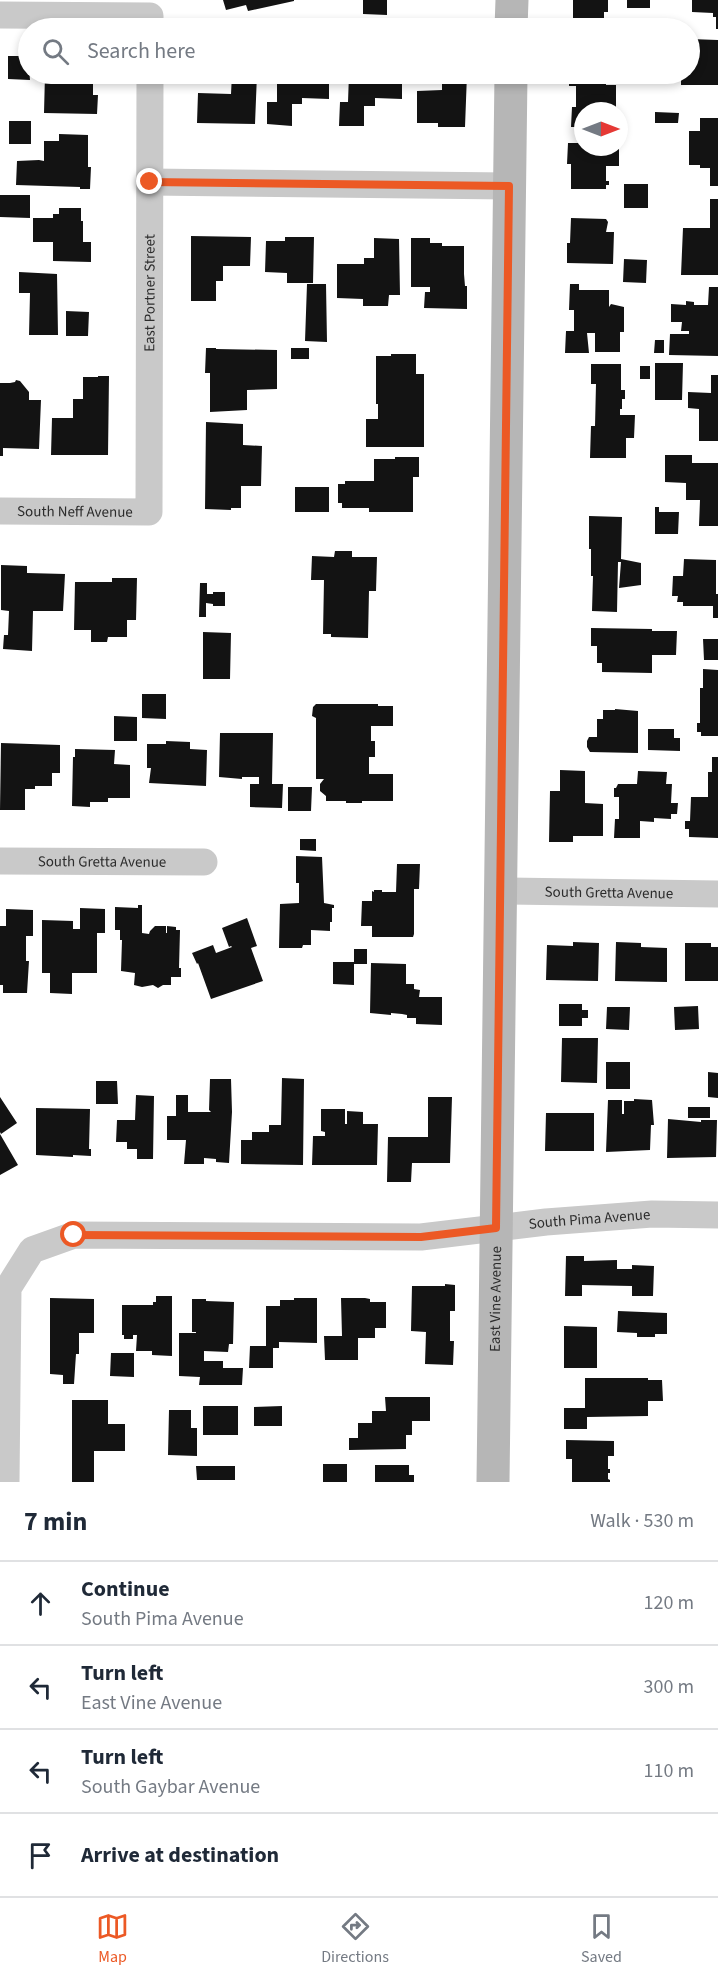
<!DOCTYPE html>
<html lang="en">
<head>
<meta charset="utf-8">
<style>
	body { margin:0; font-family:"Source Sans 3",sans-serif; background:#f6f6f7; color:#1f2937 }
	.compass { position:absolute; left:574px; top:102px; width:54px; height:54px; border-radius:50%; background:#fff; box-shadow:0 3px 9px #0003; rotate:90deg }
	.stop { position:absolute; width:18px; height:18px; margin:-14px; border:4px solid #ec5925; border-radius:50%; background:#fff }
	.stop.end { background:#ec5925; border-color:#fff; box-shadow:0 2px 6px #0008 }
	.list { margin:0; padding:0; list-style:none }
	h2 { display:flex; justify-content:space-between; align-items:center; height:78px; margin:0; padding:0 24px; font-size:26px }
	h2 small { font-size:20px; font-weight:400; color:#747a83 }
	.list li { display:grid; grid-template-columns:39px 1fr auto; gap:18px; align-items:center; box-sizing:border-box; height:84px; padding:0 24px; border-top:2px solid #e0e1e3 }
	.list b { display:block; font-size:22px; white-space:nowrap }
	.list p { margin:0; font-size:20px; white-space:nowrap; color:#747a83 }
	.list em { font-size:20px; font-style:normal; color:#747a83 }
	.icon { flex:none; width:33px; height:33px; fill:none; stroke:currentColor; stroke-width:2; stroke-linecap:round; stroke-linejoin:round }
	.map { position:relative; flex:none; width:718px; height:1482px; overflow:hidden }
	.search { position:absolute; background:#fff; box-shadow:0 3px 9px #0003; left:18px; right:18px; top:18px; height:66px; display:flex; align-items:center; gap:15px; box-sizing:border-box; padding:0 21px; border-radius:33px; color:#747a83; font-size:22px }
	.sheet { height:414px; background:#fff }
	nav { display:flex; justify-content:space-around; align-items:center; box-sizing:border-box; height:84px; border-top:2px solid #e0e1e3; background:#fff; font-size:16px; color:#747a83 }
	nav a { display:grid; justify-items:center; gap:3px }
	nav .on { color:#ec5925 }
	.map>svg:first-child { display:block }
	.building { fill:#131313 }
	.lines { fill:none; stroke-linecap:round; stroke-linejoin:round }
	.street { stroke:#c9c9c9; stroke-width:27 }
	.secondary { stroke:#b6b6b6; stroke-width:33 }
	.route { stroke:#ec5925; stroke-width:8 }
	.labels { text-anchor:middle; stroke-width:6; stroke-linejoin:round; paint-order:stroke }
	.street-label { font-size:15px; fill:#2c2c2c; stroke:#fff }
</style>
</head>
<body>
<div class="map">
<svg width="718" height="1482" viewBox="0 0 718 1482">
	<rect width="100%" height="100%" fill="#fff"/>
	<!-- building -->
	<path class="building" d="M223,0h71v1l-46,10 -2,-6 -20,5z
		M363,0h24v15l-24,-1z
		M573,0h35v12h-4v16h-34v-7l3,1z
		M627,0h23v8h-23z
		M692,0h26v29h-2v-12h-3v-4l-21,-1z
		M231,22h22v6h-22z
		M690,39l28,1v45h-37v-9h-2v-2h11z
		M8,56h20l2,24 -22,-1z
		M45,74h45v9l3,1v11h5l-1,19 -53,-1z
		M232,74h25l-2,50 -58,-1 1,-30 33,1z
		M277,74h52v25l-27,-1v6h-10v22l-25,-2v-22h10z
		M349,74h53v25l-27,-1v8h-11v20h-25l1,-24h8z
		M442,74h25l-2,53h-27v-4h-21v-32l25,-1z
		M569,74h22v4h15v7h10v26h-33v16h-12l1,-20h4v-21h-7z
		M655,112l24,1 -1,10h-23z
		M700,118h18v68h-8v-18h-10v-3h-11v-34h11z
		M9,121h22v23h-22z
		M59,134l29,1v32h3l-1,22h-10v-2l-64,-2 1,-24 22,-1 5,1v-20h15z
		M568,143h15v4h36v19h-13v15h3v4h-3v4h-35v-25h-4z
		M624,184h24v24h-24z
		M0,195h30v23l-30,-1z
		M710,199h8v76h-37l2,-47h27z
		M59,208h22v13h2v21h8v20l-38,-1v-19h-20v-24h20v-4h6z
		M571,218l35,1 2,3 -2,10h8l-1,32 -46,-1v-20h3z
		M191,236l60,1 -1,29h-27v15h-7v20h-25z
		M285,237h29l-1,46h-26v-10l-22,-1 1,-31h19z
		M374,238l25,1 1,56h-11l-1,11h-25v-7l-26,-1v-34h27v-6h10z
		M411,238h19v5h12v3h22v28l1,12h2v23l-43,-1 1,-16h5v-5h-19z
		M624,259l23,1 -1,23 -23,-1z
		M19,272l38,2 1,61h-29l1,-42h-11z
		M307,284h19l1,58 -22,-1z
		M570,284h9v6h30v17l2,-3 13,3v25h-4v20h-25v-19h-8l2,20h-24l1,-22h8v-21h-5z
		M709,287h9v69l-49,-1 1,-21h19v-3h-8l1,-9h-11v-18l15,1v-4l8,1v3h14z
		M66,311l23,1 -1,24h-22z
		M655,340h9v13h-10z
		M206,348h10v1l61,1v39l-30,1v20l-37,2v-39h-5z
		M291,348h18v11h-18z
		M391,354h25v20h8v73h-58v-28h12v-15h-2v-48h15z
		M655,363h28l-1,37h-27z
		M591,364h30v26h4v9h-3v10h-2v6h15l-1,23h-8v20h-36l1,-32h4l1,-42h-5z
		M640,366h10v13h-10z
		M711,375h7v66h-19v-32l-11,-1v-16l23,1z
		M98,376h11l-1,79h-57l1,-37h21v-19h10v-22h15z
		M16,380l4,1 9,11v8h12l-2,49 -36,-1v8h-3v-73h10l5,-1z
		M206,422l37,2v21l19,1 -1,40h-20v22h-10v2l-26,-1z
		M665,455h27v8h26v63h-19l1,-26h-14v-17l-21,-1z
		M395,457h24v20h-6v35h-44v-4h-27v-5h-4v-19h7v-3h29v-22h21z
		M295,487h34v25h-34z
		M655,507h4v5h20l-1,22h-23z
		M589,516l33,1 -1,42 20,4v22l-22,3 2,-26h-3l-1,50 -25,-1 1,-35h-2v-27h-2z
		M335,551h17v6h25l-1,34h-7l-1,47 -37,-1v-3h-8l1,-54h-13l1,-24 22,1z
		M684,559l32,1v34h2v24h-5v-12h-30v-4h-6l1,-6h-6l1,-20h10z
		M1,565l26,1v7l38,1 -2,37h-30l-1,40 -29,-2 1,-14h4l1,-24 -8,-1z
		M112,578h25l-1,42h-9v17h-19l-1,5h-16v-12h-17l1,-48h37z
		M200,583h7v11h6v-2h12v14h-12v-2l-7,-1v14h-7z
		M591,628l61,1v2h25l-1,24h-24v18l-50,-1v-9h-5v-17h-6z
		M203,632l28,1 -1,46h-27z
		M703,639h15v21h-14z
		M703,669l15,1v66h-17v-4h-4v-9h3v-35h3z
		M142,694h24v25l-24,-1z
		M316,704h62v2h15v20h-22v15h4v16h-6v17h24v27h-31v2h-16v-2h-20v-5l-6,-5v-7l4,-5h-8v-61l-4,-2 1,-9z
		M615,709l23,2v42l-48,-1 -3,-5v-6l2,-4h8v-18h6v-9h12z
		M114,716l23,1v24h-23z
		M648,729h26v9h6v13l-32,-1z
		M220,733h53l-1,51h11l-1,24 -32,-1v-23h9v-7h-17v2l-23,-2z
		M166,741l24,1v7l17,1 -1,36 -57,-3 2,-15h-4v-24h19z
		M1,743l59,2v28h-8v13h-17v3h-10v21h-25z
		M75,749l40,1 -1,14 16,1v33h-22v4h-18v5l-18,-1 1,-49h2z
		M712,757h6v81l-29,-1v-8h-4v-8h5l1,-24h17v-25h4z
		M560,770l25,1v32l18,1v32h-30v6h-24l1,-51h10z
		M638,771l29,1 -1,12h6l-1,19h7l-1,11h-6v5l-17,-1v4l-14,-1v17h-26l1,-19h4v-22h-5v-9h2l2,-4h19z
		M288,787h24l-1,24h-23z
		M300,839h16v12l-16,-1z
		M296,856l26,1 2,46 10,2v3h-2v14h-2v9l-19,-1v15h-8l-1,3h-23l1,-44 19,-1v-20h-3z
		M397,864h23l-1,25h-5v45l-1,3h-41v-11h-11l1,-25h10v-10l2,1v-2h8v2h14z
		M138,905h4v28l7,1 1,-3 5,-5h11v7h1v-7l9,1v3h4l-1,38h2v9h-10v8h-8l-5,3 -5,-3 -11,2 -8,-2 1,-12 -14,-2 1,-31h-2v-10h-5v-23l23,1z
		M80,908l25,1v24h-8v40h-25v21l-22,-1v-20h-8v-53l31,1v8h7z
		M6,909l27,1v26h-7v25h3l-2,32h-24v-8h-3v-59h6z
		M247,918l10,28 -6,2 12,33 -52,18 -13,-36 -1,1 -5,-11 21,-8 3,8 16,-6 -1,-1 -2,1 -7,-19z
		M573,942l26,1 -1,38 -52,-1 1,-35 26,1z
		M616,942l25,1v4l26,1v34l-52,-1z
		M685,943h26v4h7v34h-33z
		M354,949h13v15h-13v21l-21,-1v-22h21z
		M371,963l35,1v20h8v5l6,1 -1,7h23v28l-26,-1v-6h-9v-3l-5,-1 -11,-1v2l-21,-2z
		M559,1004h23v6h6v8h-6v8h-23z
		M698,1006l1,23 -24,1 -1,-23z
		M607,1007h23l-1,23 -23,-1z
		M562,1038h36l-1,45 -36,-1z
		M606,1062h24v27h-24z
		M708,1072l10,1v25l-10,-1z
		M282,1078l22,1 -1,86 -62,-1v-24h11v-8h17v-7h12z
		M210,1079h21l1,33 -3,51 -13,-1v-3l-12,-1v6h-20l2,-24h-19v-24h9v-21h12v17h23l-2,-2z
		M96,1081h21l1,23h-22z
		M136,1095l18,1 -1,63h-16v-10h-10v-7h-11l1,-22h18z
		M0,1097l17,26 -16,11 -1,-2z
		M428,1097h24l-2,66h-38l-1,19h-24l1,-45h40z
		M634,1099l18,1 2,25h-3l-1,25 -44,2 2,-52h14v14h2v-13h10z
		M688,1107h22v11h-22z
		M36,1108l54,1 -1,40h2v7l-18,-1v2l-37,-2z
		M321,1109h24v15h2v-13l16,1v12h15l-1,41h-65l1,-29h12v-4l-4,-1z
		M546,1113h48v38h-49z
		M668,1119l33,3v-2h16l-1,37 -49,1z
		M0,1134l18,31 -18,10z
		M566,1256h18v5l33,-1v9h15v-4l22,1 -1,30h-21v-10l-50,-1v11h-17z
		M445,1284l10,1v26h-5v30h4l-1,24 -28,-1 1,-32 -15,-1 1,-45h33z
		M156,1296h16v60l-20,-1v-4h-16l1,-16h-4v4h-9v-4h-2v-30h31v-3h3z
		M50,1298l44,1v34h-15v21h-3l-2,30h-11v-9l-13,-1z
		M294,1298h23v45l-38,-1v6h-6v20h-24l1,-22h16v-40h14v-6h14z
		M341,1298h24l5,1v3h16v26h-11v10h-17v22h-33l-1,-24h18z
		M192,1299h14v2l28,1 -1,42h-4l-1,8 -24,-1v10h19v7h20l-1,17h-43l1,-8 -21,-1v-43h17v-1h-4z
		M618,1311l49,2v21h-12v3h-18v-4l-20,-1z
		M564,1326l33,1v41h-33z
		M111,1353h23v24l-24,-1z
		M585,1378h63v2h14l1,21h-15v15l-61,1v12h-23v-21h21z
		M385,1397h45v24h-18v14h-6v14l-57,1v-12h9v-15h14v-12h14z
		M72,1400h36v24h17v27h-31v31h-22z
		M203,1406h35v29h-35z
		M282,1406v20h-28v-19z
		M169,1410h22v18h6v28l-29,-1z
		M566,1440l48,1v15h-6v13h2v4h-2v6l2,1v2h-38v-23h-6z
		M323,1464h24v18h-24z
		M375,1465h34v10h5v7h-39z
		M196,1466h39v14h-38z"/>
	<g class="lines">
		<!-- street -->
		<g class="street">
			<path d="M0,15l150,1v12"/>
			<path d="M150,182l359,4"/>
			<path id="s1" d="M0,511l149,1 1,-438"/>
			<path id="s2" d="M0,861l204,1"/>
			<path id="s3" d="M501,891l217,3"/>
			<path id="s4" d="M6,1482l2,-194 24,-38 42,-15 347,2 125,-15 106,-8 66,1"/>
		</g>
		<!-- secondary -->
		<g class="secondary">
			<path d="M511,28l1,-28"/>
			<path id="s5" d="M493,1482l18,-1408"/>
		</g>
	</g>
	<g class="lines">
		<!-- route -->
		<path class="route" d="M74,1235l347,2 75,-9 13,-1042 -359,-4"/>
	</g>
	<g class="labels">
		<!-- street labels -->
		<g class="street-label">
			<text dy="5" stroke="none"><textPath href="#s1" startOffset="368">East Portner Street</textPath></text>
			<text dy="5" stroke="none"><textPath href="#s1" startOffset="75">South Neff Avenue</textPath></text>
			<text dy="5" stroke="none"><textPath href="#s2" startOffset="102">South Gretta Avenue</textPath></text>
			<text dy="5" stroke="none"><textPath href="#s3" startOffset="108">South Gretta Avenue</textPath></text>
			<text dy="5" stroke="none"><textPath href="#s4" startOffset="800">South Pima Avenue</textPath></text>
			<text dy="5" stroke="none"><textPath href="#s5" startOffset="183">East Vine Avenue</textPath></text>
		</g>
	</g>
</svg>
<svg class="compass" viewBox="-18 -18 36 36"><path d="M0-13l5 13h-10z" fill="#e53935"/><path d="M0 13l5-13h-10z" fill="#747a83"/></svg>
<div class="stop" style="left:74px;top:1235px"></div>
<div class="stop end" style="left:150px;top:182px"></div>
<div class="search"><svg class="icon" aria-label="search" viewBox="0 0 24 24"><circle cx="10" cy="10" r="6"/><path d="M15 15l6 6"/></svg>Search here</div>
</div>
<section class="sheet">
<h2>7 min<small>Walk · 530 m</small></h2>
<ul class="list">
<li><svg class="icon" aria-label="ahead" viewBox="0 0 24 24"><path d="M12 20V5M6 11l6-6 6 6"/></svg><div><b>Continue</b><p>South Pima Avenue</p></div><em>120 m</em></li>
<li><svg class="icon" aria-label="left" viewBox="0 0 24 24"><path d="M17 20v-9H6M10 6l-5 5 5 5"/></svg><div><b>Turn left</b><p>East Vine Avenue</p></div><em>300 m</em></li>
<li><svg class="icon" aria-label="left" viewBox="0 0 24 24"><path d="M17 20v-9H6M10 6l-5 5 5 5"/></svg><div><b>Turn left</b><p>South Gaybar Avenue</p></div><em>110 m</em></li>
<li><svg class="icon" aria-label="arrive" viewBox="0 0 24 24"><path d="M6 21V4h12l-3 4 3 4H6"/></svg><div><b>Arrive at destination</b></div></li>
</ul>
</section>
<nav>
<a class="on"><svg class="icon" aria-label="map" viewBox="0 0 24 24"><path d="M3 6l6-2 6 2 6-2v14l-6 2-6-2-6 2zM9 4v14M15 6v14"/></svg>Map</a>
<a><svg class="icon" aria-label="directions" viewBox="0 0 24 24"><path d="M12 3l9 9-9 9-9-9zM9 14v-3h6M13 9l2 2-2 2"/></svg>Directions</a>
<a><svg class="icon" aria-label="saved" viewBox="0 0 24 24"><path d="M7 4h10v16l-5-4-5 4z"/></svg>Saved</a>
</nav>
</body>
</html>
